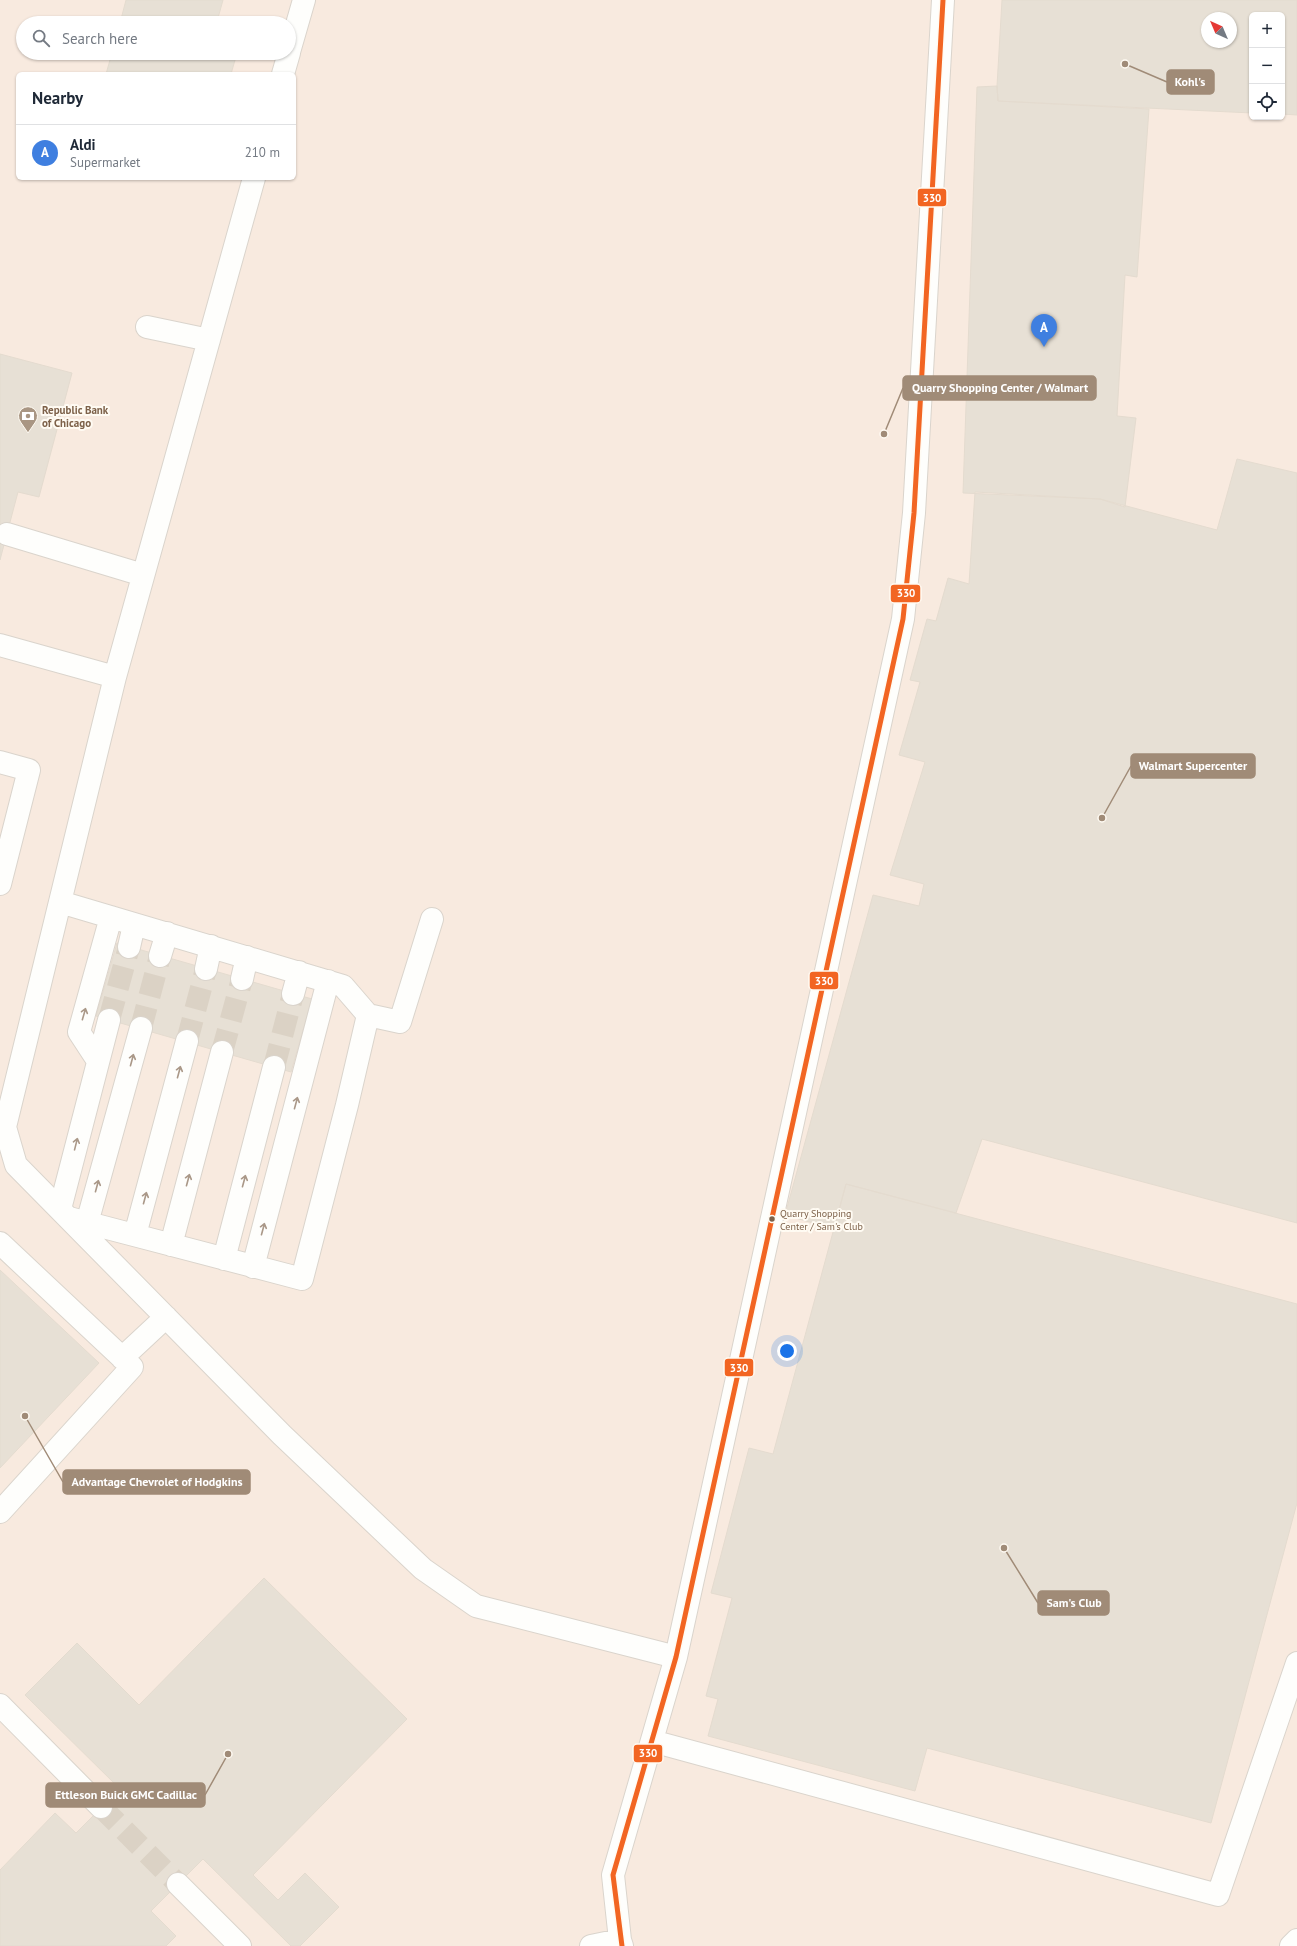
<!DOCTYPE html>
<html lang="en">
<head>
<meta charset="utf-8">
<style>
	body { margin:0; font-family:"PT Sans",sans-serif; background:#f6f6f7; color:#1f2937 }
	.controls { position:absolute; right:12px; top:12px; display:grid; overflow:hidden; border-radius:6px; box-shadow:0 1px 3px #0004 }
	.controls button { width:36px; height:36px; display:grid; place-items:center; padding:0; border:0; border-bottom:1px solid #e0e1e3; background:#fff; color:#1f2937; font:20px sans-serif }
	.compass { position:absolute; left:1201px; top:12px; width:36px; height:36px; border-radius:50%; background:#fff; box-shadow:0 1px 3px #0004; rotate:316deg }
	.you { position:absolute; left:787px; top:1351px; width:14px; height:14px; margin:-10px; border:3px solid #fff; border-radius:50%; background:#1a73e8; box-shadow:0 0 0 6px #1a73e833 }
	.badge { display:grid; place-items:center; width:26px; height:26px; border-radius:50%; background:#7c3aed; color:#fff; font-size:13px; font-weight:700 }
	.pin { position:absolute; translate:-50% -33px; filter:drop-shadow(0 1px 2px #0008) }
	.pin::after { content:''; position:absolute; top:21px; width:14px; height:12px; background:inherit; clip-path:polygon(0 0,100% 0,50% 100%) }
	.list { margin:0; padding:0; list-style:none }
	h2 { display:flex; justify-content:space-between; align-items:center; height:52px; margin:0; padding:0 16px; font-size:17px }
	h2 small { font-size:13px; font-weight:400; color:#747a83 }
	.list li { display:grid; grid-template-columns:26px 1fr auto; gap:12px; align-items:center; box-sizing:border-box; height:56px; padding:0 16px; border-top:1px solid #e0e1e3 }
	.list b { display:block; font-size:15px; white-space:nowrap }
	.list p { margin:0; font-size:13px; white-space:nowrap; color:#747a83 }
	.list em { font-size:13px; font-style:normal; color:#747a83 }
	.icon { flex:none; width:22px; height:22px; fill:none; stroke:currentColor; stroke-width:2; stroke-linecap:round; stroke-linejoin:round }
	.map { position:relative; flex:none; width:1297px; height:1946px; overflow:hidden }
	.search { position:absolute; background:#fff; box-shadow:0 1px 3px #0004; left:16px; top:16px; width:280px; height:44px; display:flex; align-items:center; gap:10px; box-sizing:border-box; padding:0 14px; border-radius:22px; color:#747a83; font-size:15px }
	.panel { position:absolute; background:#fff; box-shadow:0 1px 3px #0004; left:16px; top:72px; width:280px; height:108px; border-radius:6px }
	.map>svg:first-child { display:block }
	.commercial { fill:#f8eadf; fill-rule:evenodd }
	.building { fill:#e7e0d5; stroke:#e4dbcf; fill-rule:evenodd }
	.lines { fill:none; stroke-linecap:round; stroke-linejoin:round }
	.minor-tunnel { stroke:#dbd2c5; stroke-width:22; stroke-dasharray:22 11; stroke-linecap:butt }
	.minor-casing { stroke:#dad4cc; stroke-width:24 }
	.minor { stroke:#fefefc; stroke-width:22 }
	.bus-1-casing { stroke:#fffbf3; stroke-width:8 }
	.bus-1 { stroke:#f26522; stroke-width:5 }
	.oneway { stroke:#aa9888 }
	.bus-dot { fill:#7d6149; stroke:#fffbf3; stroke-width:1.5 }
	.labels { text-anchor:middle; stroke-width:4; stroke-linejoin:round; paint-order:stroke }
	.bus-label { font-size:10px; fill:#7d6149; stroke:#fffbf3; text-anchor:start }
	.poi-label { font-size:11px; font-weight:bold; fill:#7d6149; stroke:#fffbf3; text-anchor:start }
	.leader { fill:none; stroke:#a08b77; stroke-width:1.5 }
	.callout-dot { fill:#a08b77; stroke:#fffbf3; stroke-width:1.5 }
	.callout { fill:#a08b77; stroke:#a08b77; stroke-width:1.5 }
	.callout-label { font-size:12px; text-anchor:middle; font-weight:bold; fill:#fff }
	.line-badge { stroke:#fffbf3; stroke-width:1.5 }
	.badge-label { font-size:11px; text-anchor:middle; font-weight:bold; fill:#fff }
</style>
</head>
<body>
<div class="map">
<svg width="1297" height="1946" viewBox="0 0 1297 1946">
	<rect width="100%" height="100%" fill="#faf7ee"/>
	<!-- commercial -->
	<path class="commercial" d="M0,0h1297v1946h-1297zM1252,15h30v102h-30zM1207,18h24v24h-24zM23,23h266v30h-266zM18,74h276v104h-276z"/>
	<!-- building -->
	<path class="building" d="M126,0h97l-5,18 20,5h-118z
		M1002,0h295v115l-15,-1v-99h-30v98l-254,-12 -1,-15zM1207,18h24v24h-24z
		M112,53h125l-6,21h-125z
		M997,86l1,15 151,8 -12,168 -12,-2 -8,141 19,2 -11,89 -25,-8 -137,-6 14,-406z
		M0,354l72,19 -33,124 -21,-5 -18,68z
		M1237,459l60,14v750l-315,-84 -26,74 -110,-29 -12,45 -49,-14 88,-320 46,11 5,-22 -34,-9 35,-113 -26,-7 21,-73 -10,-2 17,-61 9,2 12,-43 21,6 6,-92 125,7 117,31z
		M117,943l195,56 -21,73 -195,-56z
		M846,1184l451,120v199l-86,320 -284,-75 -12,43 -207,-55 10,-37 -12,-3 26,-98 -21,-5 38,-145 24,6z
		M0,1270l99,93 -99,105z
		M264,1578l143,141 -154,156 25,25 27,-27 34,34 -39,39h-9l-88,-87 -52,52 25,25 -10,10h-166v-76l55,-57 21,20 44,-44 -95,-94 52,-52 62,62z"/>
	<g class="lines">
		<!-- minor-tunnel -->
		<path class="minor-tunnel" d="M109,1020l20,-73
			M141,1028l19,-72
			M187,1041l19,-72
			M222,1052l20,-73
			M274,1067l19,-73
			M101,1807l77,77"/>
		<!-- minor casing -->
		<g class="minor-casing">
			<path id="minor" d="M289,52l15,-52
				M283,74l6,-21
				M254,178l-139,499 -110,450 11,38 266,270 141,134 53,37 200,51
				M147,327l62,13
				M7,534l136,41
				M0,645l115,32
				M0,762l29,8 -29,114
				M60,902l283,84 25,29
				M129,947l5,-22
				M160,956l7,-23
				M206,969l5,-23
				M242,979l5,-22
				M293,994l6,-22
				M98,1061l-19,-29 32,-115
				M60,1209l49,-189
				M69,1218l233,61 45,-174 21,-90 32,7 32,-103
				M87,1223l54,-195
				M135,1235l52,-194
				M0,1243l132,124 -132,145
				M171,1245l51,-193
				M224,1259l50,-192
				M253,1267l75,-286
				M122,1358l44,-41
				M0,1705l101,102
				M652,1741l566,154 79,-232
				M178,1884l62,62
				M591,1946l29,-6
				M622,1946l-2,-6 -7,-65 63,-218 227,-1038 11,-106 29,-513
				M1291,1946l6,-6"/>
		</g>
		<!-- minor -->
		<use href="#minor" class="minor"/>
		<!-- bus-1 casing -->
		<g class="bus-1-casing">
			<path id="bus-1" d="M622,1946l-9,-71 63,-218 227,-1038 11,-106 29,-513"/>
		</g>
		<!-- bus-1 -->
		<use href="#bus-1" class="bus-1"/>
	</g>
	<!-- one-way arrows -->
	<defs><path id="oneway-shaft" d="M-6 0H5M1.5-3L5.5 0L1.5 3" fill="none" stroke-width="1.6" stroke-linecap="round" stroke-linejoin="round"/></defs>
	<g class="oneway">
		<use href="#oneway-shaft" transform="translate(84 1014) rotate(-74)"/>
		<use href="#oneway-shaft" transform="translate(132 1060) rotate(-75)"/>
		<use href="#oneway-shaft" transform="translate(179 1072) rotate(-75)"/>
		<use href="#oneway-shaft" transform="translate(296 1103) rotate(-75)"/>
		<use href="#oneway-shaft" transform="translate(76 1144) rotate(-76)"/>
		<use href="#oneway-shaft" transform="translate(188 1180) rotate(-75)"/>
		<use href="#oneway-shaft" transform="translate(244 1181) rotate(-75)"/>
		<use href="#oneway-shaft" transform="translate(97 1186) rotate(-75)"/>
		<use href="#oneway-shaft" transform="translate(145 1198) rotate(-75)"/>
		<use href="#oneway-shaft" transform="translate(263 1229) rotate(-75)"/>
	</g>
	<!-- icons -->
	<defs>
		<g id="bank-pin" transform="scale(1)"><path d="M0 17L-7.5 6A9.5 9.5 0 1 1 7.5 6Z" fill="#a99683" stroke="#fffbf3"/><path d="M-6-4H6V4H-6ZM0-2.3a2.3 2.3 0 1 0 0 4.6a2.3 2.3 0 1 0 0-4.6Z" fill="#fff"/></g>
	</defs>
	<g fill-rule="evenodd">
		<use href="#bank-pin" x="28" y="416"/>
	</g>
	<!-- markers -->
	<circle class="bus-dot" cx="772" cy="1219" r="3.5"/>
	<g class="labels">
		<!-- bus labels -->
		<g class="bus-label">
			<text x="780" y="1217">Quarry Shopping<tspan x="780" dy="13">Center / Sam's Club</tspan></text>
		</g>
		<!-- poi labels -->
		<g class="poi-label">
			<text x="42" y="414">Republic Bank<tspan x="42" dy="13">of Chicago</tspan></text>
		</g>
	</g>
	<!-- callouts -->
	<path class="leader" d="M1125 64L1167 82M884 434L903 388M1102 818L1131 766M25 1416L63 1482M1004 1548L1038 1603M228 1754L205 1795"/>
	<g class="callout-dot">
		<circle cx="1125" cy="64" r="4"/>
		<circle cx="884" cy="434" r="4"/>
		<circle cx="1102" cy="818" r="4"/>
		<circle cx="25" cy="1416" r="4"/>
		<circle cx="1004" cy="1548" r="4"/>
		<circle cx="228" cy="1754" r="4"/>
	</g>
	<g class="callout">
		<rect x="1167" y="70" width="47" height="24" rx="4"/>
		<rect x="903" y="376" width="193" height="24" rx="4"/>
		<rect x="1131" y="754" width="124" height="24" rx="4"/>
		<rect x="63" y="1470" width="187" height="24" rx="4"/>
		<rect x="1038" y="1591" width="71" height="24" rx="4"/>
		<rect x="46" y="1783" width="159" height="24" rx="4"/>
	</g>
	<g class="callout-label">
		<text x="1190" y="86">Kohl's</text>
		<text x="1000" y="392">Quarry Shopping Center / Walmart</text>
		<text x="1193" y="770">Walmart Supercenter</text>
		<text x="157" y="1486">Advantage Chevrolet of Hodgkins</text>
		<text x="1074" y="1607">Sam's Club</text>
		<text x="126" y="1799">Ettleson Buick GMC Cadillac</text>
	</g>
	<g class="line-badge">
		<rect x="917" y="188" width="30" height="19" rx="4" fill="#f26522"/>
		<rect x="890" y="584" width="31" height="19" rx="4" fill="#f26522"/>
		<rect x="809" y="971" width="30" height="19" rx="4" fill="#f26522"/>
		<rect x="724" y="1358" width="30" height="19" rx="4" fill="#f26522"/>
		<rect x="633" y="1744" width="30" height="19" rx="4" fill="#f26522"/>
	</g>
	<g class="badge-label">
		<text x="932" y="202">330</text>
		<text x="906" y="597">330</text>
		<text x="824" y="985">330</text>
		<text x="739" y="1372">330</text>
		<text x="648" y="1757">330</text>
	</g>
</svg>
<div class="controls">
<button>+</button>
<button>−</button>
<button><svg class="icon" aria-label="locate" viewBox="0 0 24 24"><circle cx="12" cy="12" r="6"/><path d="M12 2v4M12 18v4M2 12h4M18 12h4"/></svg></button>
</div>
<svg class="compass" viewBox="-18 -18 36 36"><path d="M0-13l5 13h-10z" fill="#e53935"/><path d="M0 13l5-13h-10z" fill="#747a83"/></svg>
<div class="you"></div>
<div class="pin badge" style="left:1044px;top:347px;background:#3f7fe0">A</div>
<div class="search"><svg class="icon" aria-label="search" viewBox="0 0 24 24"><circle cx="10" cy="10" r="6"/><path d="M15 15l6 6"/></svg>Search here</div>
<section class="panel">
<h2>Nearby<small></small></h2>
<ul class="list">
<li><span class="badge" style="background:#3f7fe0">A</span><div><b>Aldi</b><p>Supermarket</p></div><em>210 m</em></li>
</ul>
</section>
</div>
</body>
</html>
